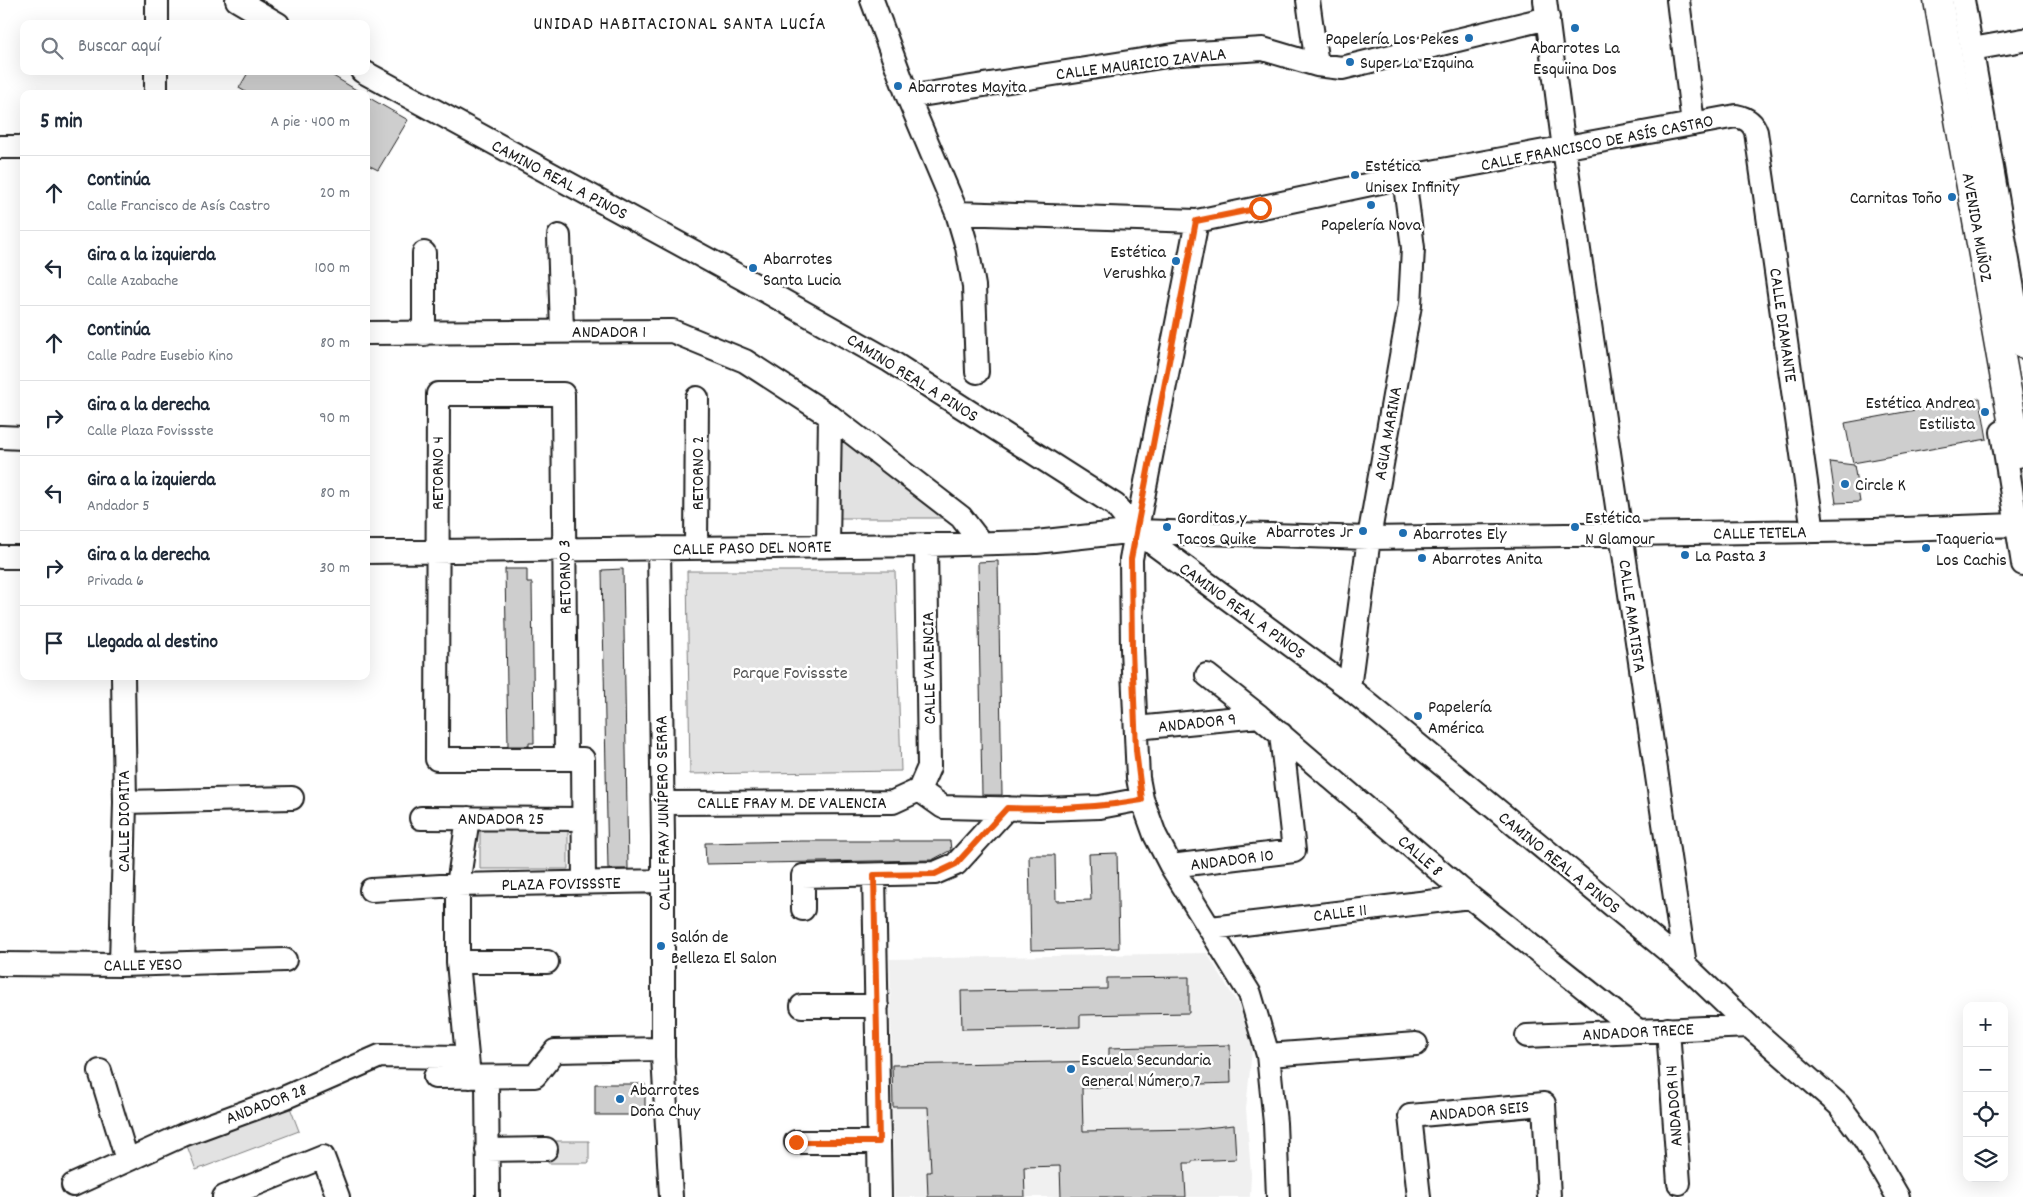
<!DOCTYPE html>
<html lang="es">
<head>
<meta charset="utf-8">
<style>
	body { margin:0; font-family:Dekko,sans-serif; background:#f6f6f7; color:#1f2937 }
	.controls { position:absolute; right:15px; bottom:15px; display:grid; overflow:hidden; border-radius:10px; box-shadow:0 5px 20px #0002 }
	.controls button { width:45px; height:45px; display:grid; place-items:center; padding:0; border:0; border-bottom:1px solid #e0e1e3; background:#fff; color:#1f2937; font:25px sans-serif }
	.stop { position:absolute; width:15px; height:15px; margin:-11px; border:4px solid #ea580c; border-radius:50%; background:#fff }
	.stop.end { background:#ea580c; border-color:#fff; box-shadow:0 1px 5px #0008 }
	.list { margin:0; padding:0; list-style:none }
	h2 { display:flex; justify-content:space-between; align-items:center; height:65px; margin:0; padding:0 20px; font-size:21px }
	h2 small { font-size:16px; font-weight:400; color:#747a83 }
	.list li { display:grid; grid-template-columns:32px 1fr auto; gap:15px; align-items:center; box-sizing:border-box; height:75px; padding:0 20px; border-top:1px solid #e0e1e3 }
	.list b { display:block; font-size:19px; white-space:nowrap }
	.list p { margin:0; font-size:16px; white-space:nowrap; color:#747a83 }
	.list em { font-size:16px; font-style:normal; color:#747a83 }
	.icon { flex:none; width:28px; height:28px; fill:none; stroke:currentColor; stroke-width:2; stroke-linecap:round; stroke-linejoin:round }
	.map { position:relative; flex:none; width:2023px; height:1197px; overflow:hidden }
	.search { position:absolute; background:#fff; box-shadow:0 5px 20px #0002; left:20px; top:20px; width:350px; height:55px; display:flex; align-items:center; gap:12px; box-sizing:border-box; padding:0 18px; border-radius:10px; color:#747a83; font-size:19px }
	.panel { position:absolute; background:#fff; box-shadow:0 5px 20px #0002; left:20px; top:90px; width:350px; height:590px; border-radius:10px }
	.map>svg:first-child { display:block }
	.built { fill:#f0f0f0 }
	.green { fill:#e2e2e2; stroke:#7f7f7f }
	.building { fill:#cecece; stroke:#1c1c1c }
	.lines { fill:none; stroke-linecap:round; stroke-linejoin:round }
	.major-tunnel { stroke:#ddd; stroke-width:28; stroke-dasharray:28 14; stroke-linecap:butt }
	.minor-casing { stroke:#1c1c1c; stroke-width:26 }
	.major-casing { stroke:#1c1c1c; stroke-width:31 }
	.minor { stroke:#fff; stroke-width:22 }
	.major { stroke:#fff; stroke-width:28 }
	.route { stroke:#ea580c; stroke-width:6 }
	.poi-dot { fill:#1f6fb2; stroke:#fff; stroke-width:2 }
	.labels { text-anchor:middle; stroke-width:5; stroke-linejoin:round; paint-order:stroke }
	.poi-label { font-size:18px; fill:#1c1c1c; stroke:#fff; text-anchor:start }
	.street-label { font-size:18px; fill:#1c1c1c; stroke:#fff }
	.park-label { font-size:18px; fill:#575757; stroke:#fff }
	.neighbourhood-label { font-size:19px; letter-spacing:1px; fill:#1c1c1c; stroke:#fff }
</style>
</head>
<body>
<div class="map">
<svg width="2023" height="1197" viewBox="0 0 2023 1197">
	<rect width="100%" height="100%" fill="#fff"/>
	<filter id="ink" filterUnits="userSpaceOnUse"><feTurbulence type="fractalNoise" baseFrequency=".02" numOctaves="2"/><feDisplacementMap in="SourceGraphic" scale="10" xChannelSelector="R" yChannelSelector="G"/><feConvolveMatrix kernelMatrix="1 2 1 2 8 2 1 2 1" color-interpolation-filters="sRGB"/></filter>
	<g filter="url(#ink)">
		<!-- built -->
		<path class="built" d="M1207,953l47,78 -8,77 5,66 -1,23h-356l-4,-238z"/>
		<!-- green -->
		<path class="green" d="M836,429l115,89h-116z
			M895,571l6,200 -211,3 -3,-203z
			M480,828h88v41h-88z
			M286,1097l13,34 -103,39 -13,-35z
			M547,1141h42v22h-41z"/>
		<!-- building -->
		<path class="building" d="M249,71h76l38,23h-114l-10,-6z
			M366,96l42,24 -30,50 -12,-6z
			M1980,398l7,41 -134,24 -8,-40z
			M1830,462l24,3 6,37 -24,1z
			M998,561l4,234h-20l-4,-233z
			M505,569h22v14h5l2,160h-5v3h-21z
			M623,569l5,300h-20l-6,-299z
			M801,841h149l1,9 -19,10 -226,4 -1,-21z
			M1117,853l2,95 -88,2 -2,-95h26l1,46 35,-1 -2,-46z
			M1189,977v36l-109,2v12l-118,2 -1,-38 146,-2v-11z
			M1230,1045l1,38 -149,5 1,43 114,-2 37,-4 2,34 -44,2v2h-8l2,34h-125l-1,-31 -36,1 1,30h-97l-1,-25h4l-3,-65h-35l-1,-42 217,-4v-13z
			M595,1084h50v31h-50z"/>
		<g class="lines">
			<!-- major-tunnel -->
			<path class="major-tunnel" d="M2018,453l5,34"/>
			<!-- minor casing -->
			<g class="minor-casing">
				<path id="minor" d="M237,0l41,24
					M872,0l36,97 49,116 10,34 7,39 3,86
					M1308,0l9,65
					M1545,0l19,149 121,816
					M1678,0l15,124
					M1963,0l60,347
					M157,24v-24
					M1972,49l51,-9
					M362,71l393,214 135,76 225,144 21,26 213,157 336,277 64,61 90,79 26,35 33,57
					M156,94v-23
					M908,97l272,-43 83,-5 54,16 25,3 206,-50
					M0,147h24
					M957,213l240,8 207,-44 332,-61c10,2 17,6 20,16l57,399
					M1197,221l-66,338 1,90 6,129 4,21 13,36 16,31 79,128 18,61 7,68 3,74
					M559,236l3,95
					M424,253v81
					M366,333l306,-2 73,30 85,55 131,101 20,26
					M2002,432l21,132
					M0,437l24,1
					M828,546l2,-130
					M659,548l4,289v219l8,141
					M696,548l1,-150
					M366,552l560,-7 110,-3 100,-11 233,7 506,-8 141,-5 7,-2
					M0,557h24
					M1207,675l52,41 211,181 167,133
					M1349,688l20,-150 41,-233 3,-57 -9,-71
					M1136,728l123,-12
					M566,759l-3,-365h-125l-1,365c49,0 97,0 146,0l1,123
					M919,790l10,-23 -3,-222
					M919,790l24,17 98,2 59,-2 42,-8
					M125,802l167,-4
					M663,803l230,-1 26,-12
					M421,818l161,1
					M468,818l-10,67v77l11,115
					M1171,866l123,-15 -13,-117
					M874,875l6,322
					M371,890l87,-5 205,-4
					M803,909v-33l132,-3 21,-9 51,-56
					M1211,928l259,-31
					M458,962h89
					M0,964l121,1 164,-5
					M121,965l4,-163 -2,-126
					M802,1006h75
					M1668,1029l11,154
					M1527,1036l222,-10
					M1268,1055l148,-11
					M100,1071l27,89
					M435,1077l100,-1 20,-25 108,-2
					M487,1077l1,120
					M796,1142h83
					M487,1150l59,-1
					M73,1185l110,-50 103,-38 94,-41 87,1
					M224,1197l99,-40 15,40
					M1419,1197l-9,-81 134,-12 5,93"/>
			</g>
			<!-- major casing -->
			<g class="major-casing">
				<path id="major" d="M1938,0l80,453"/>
			</g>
			<!-- minor -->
			<use href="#minor" class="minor"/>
			<!-- major -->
			<use href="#major" class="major"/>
		</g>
	</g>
	<g class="lines" filter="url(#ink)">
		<!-- route -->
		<path class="route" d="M796,1142h83l-5,-267 61,-1 21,-10 51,-56c48,2 88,0 135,-8l-6,-50 -4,-101 -1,-90 65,-338 64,-13"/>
	</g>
	<!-- markers -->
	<g class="poi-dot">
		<circle cx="1575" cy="28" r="5"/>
		<circle cx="1469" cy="38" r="5"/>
		<circle cx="1350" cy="62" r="5"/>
		<circle cx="898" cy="86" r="5"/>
		<circle cx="1355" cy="175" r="5"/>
		<circle cx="1952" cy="197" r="5"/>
		<circle cx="1371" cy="205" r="5"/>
		<circle cx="1176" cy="261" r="5"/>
		<circle cx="753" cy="268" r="5"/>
		<circle cx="1985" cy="412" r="5"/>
		<circle cx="1845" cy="484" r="5"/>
		<circle cx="1167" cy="527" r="5"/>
		<circle cx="1575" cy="527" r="5"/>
		<circle cx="1363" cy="531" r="5"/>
		<circle cx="1403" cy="533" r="5"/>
		<circle cx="1926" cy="548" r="5"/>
		<circle cx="1685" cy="555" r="5"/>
		<circle cx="1422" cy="558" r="5"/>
		<circle cx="1418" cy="716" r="5"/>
		<circle cx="661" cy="946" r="5"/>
		<circle cx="1071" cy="1069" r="5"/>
		<circle cx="620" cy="1099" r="5"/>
	</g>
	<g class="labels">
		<!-- poi labels -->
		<g class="poi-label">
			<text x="1459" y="44" text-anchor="end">Papelería Los Pekes</text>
			<text x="1575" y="53" text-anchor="middle">Abarrotes La<tspan x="1575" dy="21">Esquiina Dos</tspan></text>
			<text x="1360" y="68">Super La Ezquina</text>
			<text x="908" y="92">Abarrotes Mayita</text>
			<text x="1365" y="171">Estética<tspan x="1365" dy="21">Unisex Infinity</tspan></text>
			<text x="1942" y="203" text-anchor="end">Carnitas Toño</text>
			<text x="1371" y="230" text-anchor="middle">Papelería Nova</text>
			<text x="1166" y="257" text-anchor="end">Estética<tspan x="1166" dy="21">Verushka</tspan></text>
			<text x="763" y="264">Abarrotes<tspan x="763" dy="21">Santa Lucia</tspan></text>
			<text x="1975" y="408" text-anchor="end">Estética Andrea<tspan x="1975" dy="21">Estilista</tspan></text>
			<text x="1855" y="490">Circle K</text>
			<text x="1177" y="523">Gorditas y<tspan x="1177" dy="21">Tacos Quike</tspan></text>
			<text x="1585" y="523">Estética<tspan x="1585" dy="21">N Glamour</tspan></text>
			<text x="1353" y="537" text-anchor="end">Abarrotes Jr</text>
			<text x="1413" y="539">Abarrotes Ely</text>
			<text x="1936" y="544">Taqueria<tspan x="1936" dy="21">Los Cachis</tspan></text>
			<text x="1695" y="561">La Pasta 3</text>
			<text x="1432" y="564">Abarrotes Anita</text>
			<text x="1428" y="712">Papelería<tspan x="1428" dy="21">América</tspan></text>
			<text x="671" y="942">Salón de<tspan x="671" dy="21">Belleza El Salon</tspan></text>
			<text x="1081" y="1065">Escuela Secundaria<tspan x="1081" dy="21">General Número 7</tspan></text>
			<text x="630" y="1095">Abarrotes<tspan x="630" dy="21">Doña Chuy</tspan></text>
		</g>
		<!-- street labels -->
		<g class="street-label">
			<text transform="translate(1141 63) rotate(-7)" y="6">CALLE MAURICIO ZAVALA</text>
			<text transform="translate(1597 142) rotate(-11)" y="6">CALLE FRANCISCO DE ASÍS CASTRO</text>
			<text transform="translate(560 179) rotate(28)" y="6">CAMINO REAL A PINOS</text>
			<text transform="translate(1978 227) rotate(80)" y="6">AVENIDA MUÑOZ</text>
			<text transform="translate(1784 325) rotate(82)" y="6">CALLE DIAMANTE</text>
			<text x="609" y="337">ANDADOR 1</text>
			<text transform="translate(913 377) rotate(32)" y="6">CAMINO REAL A PINOS</text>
			<text transform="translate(1387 433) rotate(-80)" y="6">AGUA MARINA</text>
			<text transform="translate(437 473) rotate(-90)" y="6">RETORNO 4</text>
			<text transform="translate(697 473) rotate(-90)" y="6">RETORNO 2</text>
			<text transform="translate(1760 532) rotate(-1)" y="6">CALLE TETELA</text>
			<text transform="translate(752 547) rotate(-1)" y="6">CALLE PASO DEL NORTE</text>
			<text transform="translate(564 577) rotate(-91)" y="6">RETORNO 3</text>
			<text transform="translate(1243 610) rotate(36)" y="6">CAMINO REAL A PINOS</text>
			<text transform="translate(1633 616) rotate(82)" y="6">CALLE AMATISTA</text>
			<text transform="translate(928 668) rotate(-91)" y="6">CALLE VALENCIA</text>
			<text transform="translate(1197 722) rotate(-6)" y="6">ANDADOR 9</text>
			<text x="792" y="808">CALLE FRAY M. DE VALENCIA</text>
			<text transform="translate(662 813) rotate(-91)" y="6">CALLE FRAY JUNÍPERO SERRA</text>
			<text x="501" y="824">ANDADOR 25</text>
			<text transform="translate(123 821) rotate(-90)" y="6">CALLE DIORITA</text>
			<text transform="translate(1421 855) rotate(41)" y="6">CALLE 8</text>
			<text transform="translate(1232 859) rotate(-7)" y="6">ANDADOR 10</text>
			<text transform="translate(1560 862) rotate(39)" y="6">CAMINO REAL A PINOS</text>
			<text transform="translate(561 883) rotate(-1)" y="6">PLAZA FOVISSSTE</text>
			<text transform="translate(1340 912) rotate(-7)" y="6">CALLE 11</text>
			<text transform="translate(143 964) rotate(-1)" y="6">CALLE YESO</text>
			<text transform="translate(1638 1031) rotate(-3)" y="6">ANDADOR TRECE</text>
			<text transform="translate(266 1103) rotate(-21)" y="6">ANDADOR 28</text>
			<text transform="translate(1673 1106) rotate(-94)" y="6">ANDADOR 14</text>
			<text transform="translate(1479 1110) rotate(-5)" y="6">ANDADOR SEIS</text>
		</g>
		<!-- park labels -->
		<g class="park-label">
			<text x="790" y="678">Parque Fovissste</text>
		</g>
		<!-- neighbourhood labels -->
		<g class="neighbourhood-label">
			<text x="680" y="29">UNIDAD HABITACIONAL SANTA LUCÍA</text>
		</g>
	</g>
</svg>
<div class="controls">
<button>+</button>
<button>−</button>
<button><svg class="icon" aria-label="locate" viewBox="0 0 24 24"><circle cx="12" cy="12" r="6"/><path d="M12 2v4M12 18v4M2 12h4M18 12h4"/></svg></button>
<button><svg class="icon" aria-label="layers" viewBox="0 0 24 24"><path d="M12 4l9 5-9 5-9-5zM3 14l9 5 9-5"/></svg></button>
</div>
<div class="stop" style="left:1260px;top:208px"></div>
<div class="stop end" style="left:796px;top:1142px"></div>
<div class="search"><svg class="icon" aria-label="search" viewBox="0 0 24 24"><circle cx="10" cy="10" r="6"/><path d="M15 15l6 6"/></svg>Buscar aquí</div>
<section class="panel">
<h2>5 min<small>A pie · 400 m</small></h2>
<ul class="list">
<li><svg class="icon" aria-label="ahead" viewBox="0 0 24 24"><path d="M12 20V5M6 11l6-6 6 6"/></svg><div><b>Continúa</b><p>Calle Francisco de Asís Castro</p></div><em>20 m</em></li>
<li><svg class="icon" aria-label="left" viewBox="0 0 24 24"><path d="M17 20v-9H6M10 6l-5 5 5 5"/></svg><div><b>Gira a la izquierda</b><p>Calle Azabache</p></div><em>100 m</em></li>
<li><svg class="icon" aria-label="ahead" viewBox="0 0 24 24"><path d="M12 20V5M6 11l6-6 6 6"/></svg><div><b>Continúa</b><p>Calle Padre Eusebio Kino</p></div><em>80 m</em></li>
<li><svg class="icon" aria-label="right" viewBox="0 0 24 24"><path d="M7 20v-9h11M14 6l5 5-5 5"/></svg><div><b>Gira a la derecha</b><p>Calle Plaza Fovissste</p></div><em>90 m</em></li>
<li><svg class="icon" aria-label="left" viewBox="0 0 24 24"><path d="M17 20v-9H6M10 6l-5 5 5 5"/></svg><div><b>Gira a la izquierda</b><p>Andador 5</p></div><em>80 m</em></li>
<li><svg class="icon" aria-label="right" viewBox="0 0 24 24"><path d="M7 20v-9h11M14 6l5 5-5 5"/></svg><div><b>Gira a la derecha</b><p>Privada 6</p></div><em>30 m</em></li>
<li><svg class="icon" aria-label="arrive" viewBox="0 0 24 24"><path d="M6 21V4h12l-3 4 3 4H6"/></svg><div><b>Llegada al destino</b></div></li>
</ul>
</section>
</div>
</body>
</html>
